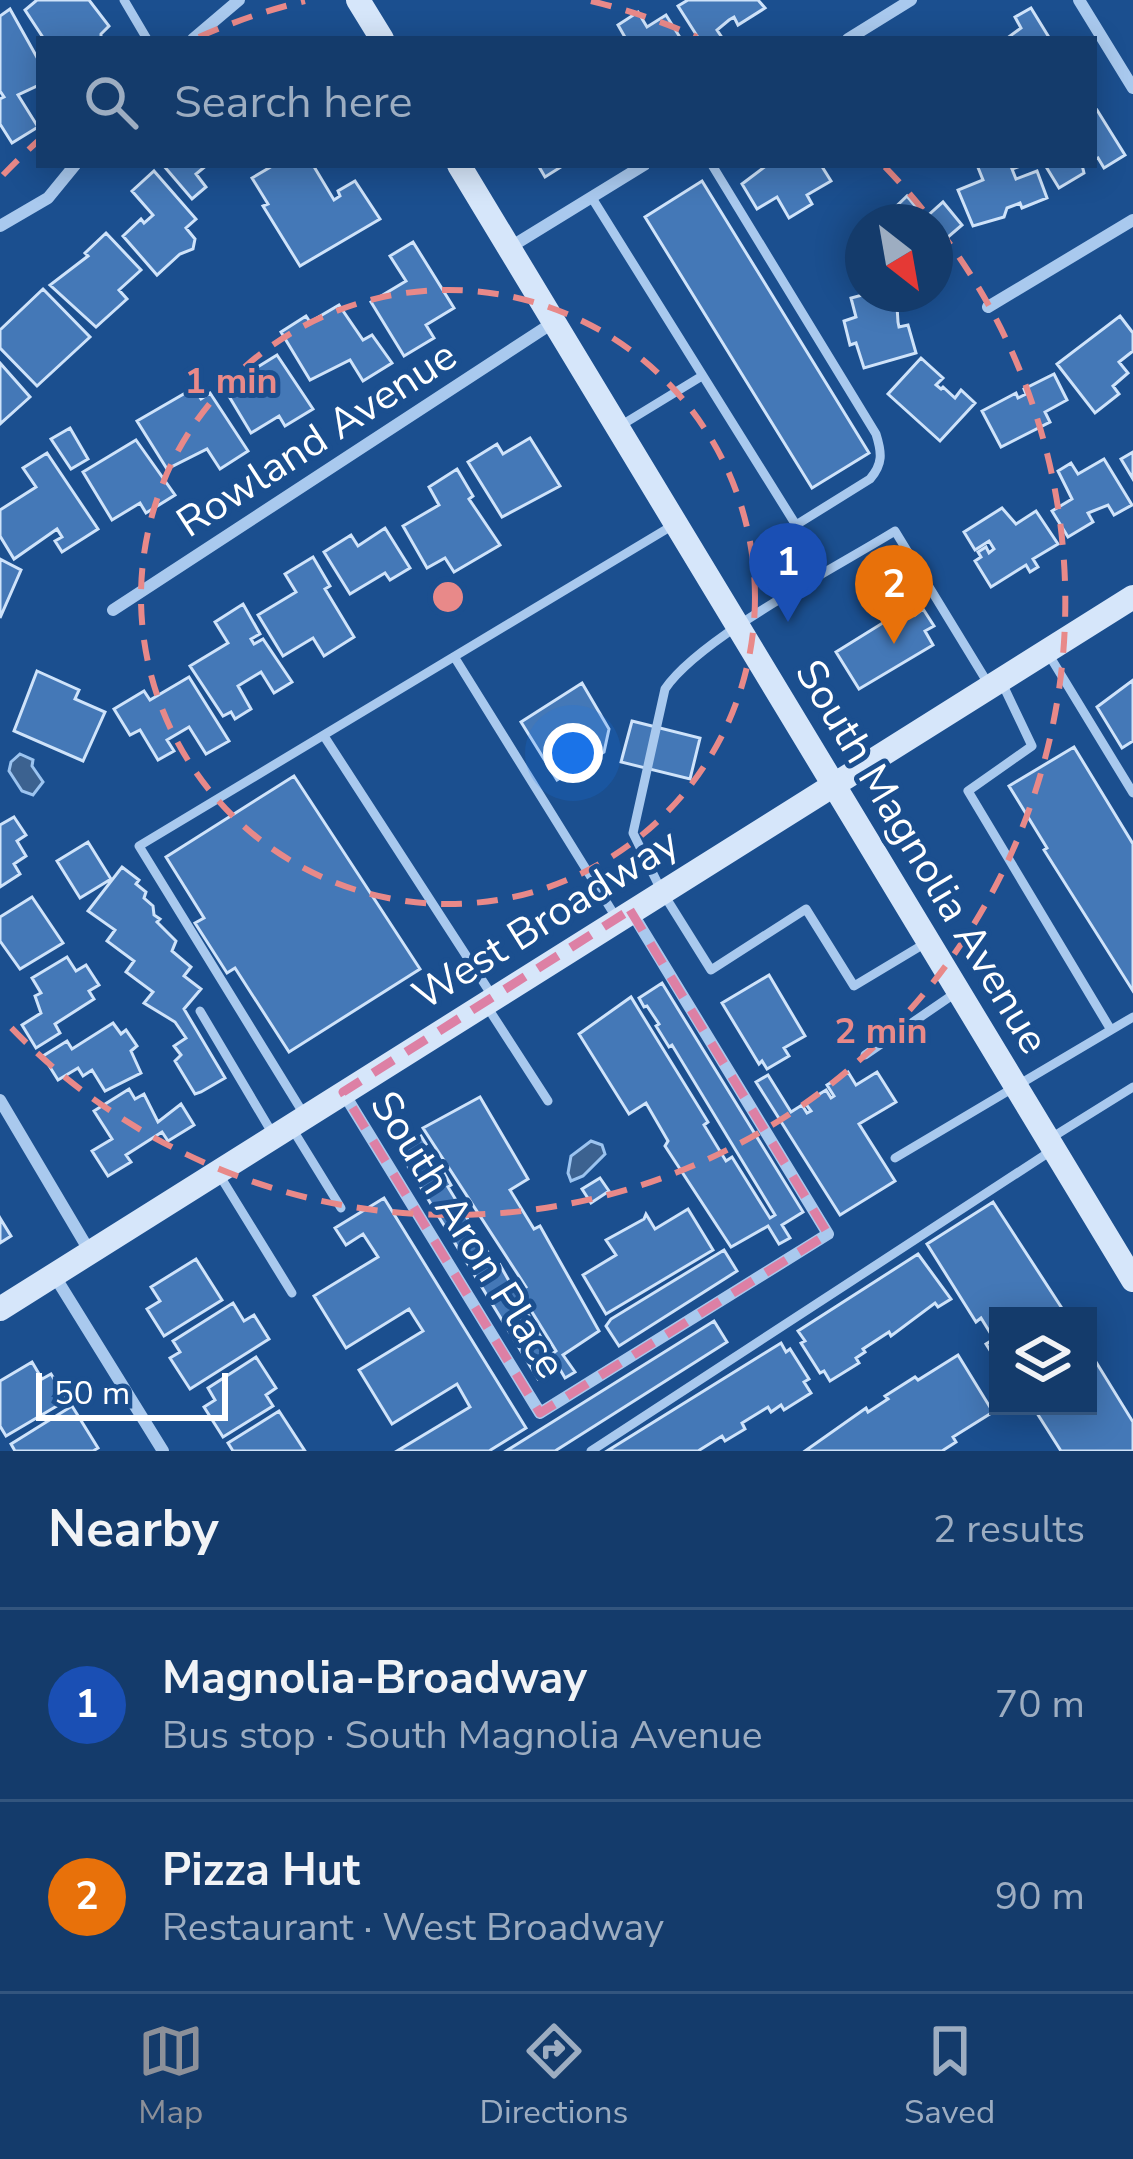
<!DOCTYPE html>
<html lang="en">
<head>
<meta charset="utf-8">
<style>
	body { margin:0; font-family:"Nunito Sans",sans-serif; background:#1d4271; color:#f1f3f6 }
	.controls { position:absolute; right:36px; bottom:36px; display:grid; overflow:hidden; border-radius:0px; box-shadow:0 6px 30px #0003 }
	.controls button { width:108px; height:108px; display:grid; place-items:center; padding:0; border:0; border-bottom:3px solid #33557e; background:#143b6b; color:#f1f3f6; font:60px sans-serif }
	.compass { position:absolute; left:845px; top:204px; width:108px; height:108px; border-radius:50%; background:#143b6b; box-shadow:0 6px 30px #0003; rotate:149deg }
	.scale { position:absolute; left:36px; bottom:30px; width:192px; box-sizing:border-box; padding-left:12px; border:6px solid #fff; border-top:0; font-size:33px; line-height:42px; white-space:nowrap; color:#fff; -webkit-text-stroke:9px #1b4f8f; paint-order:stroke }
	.you { position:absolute; left:573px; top:753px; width:42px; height:42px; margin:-30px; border:9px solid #fff; border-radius:50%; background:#1a73e8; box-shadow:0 0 0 18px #1a73e833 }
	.badge { display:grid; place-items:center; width:78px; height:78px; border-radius:50%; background:#8c9099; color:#fff; font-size:39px; font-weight:700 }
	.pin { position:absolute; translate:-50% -99px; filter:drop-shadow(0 3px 6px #0008) }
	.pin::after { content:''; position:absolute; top:63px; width:42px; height:36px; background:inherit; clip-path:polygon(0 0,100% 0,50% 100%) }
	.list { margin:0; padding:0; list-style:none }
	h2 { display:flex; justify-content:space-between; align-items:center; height:156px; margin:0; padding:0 48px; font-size:51px }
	h2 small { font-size:39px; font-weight:400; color:#9dadc1 }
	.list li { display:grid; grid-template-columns:78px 1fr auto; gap:36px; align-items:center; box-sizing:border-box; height:192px; padding:0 48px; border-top:3px solid #33557e }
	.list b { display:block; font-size:45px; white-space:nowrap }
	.list p { margin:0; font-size:39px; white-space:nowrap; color:#9dadc1 }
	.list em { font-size:39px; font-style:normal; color:#9dadc1 }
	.icon { flex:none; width:66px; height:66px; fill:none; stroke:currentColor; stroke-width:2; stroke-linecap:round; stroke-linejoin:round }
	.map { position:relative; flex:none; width:1133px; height:1451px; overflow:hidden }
	.search { position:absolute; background:#143b6b; box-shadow:0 6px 30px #0003; left:36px; right:36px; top:36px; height:132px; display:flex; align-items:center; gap:30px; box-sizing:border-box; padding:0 42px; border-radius:0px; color:#9dadc1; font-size:45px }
	.sheet { height:540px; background:#143b6b }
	nav { display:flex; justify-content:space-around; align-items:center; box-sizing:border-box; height:168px; border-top:3px solid #33557e; background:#143b6b; font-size:33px; color:#9dadc1 }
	nav a { display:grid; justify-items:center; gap:6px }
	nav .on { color:#8c9099 }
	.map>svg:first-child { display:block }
	.water { fill:#3c6290; stroke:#9cc4f0; stroke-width:3 }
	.building { fill:#4478b7; stroke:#cfe3fa; stroke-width:3 }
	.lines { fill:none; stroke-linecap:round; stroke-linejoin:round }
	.lane { stroke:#a9c9ee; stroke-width:9 }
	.street { stroke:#a9c9ee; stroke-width:12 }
	.secondary { stroke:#d6e6fa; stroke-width:24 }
	.marked { fill:none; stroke:#dd80a5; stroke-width:9; stroke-dasharray:24 15; stroke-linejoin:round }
	.ring { fill:none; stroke:#e88989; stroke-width:6; stroke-dasharray:21 15 }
	.labels { text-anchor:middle; stroke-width:10; stroke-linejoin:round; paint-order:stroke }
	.street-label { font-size:42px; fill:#fff; stroke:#1b4f8f }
	.centre { fill:#e88989; stroke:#1b4f8f; stroke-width:6 }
	.ring-label { font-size:36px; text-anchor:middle; font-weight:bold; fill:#e88989; stroke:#1b4f8f; stroke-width:10; stroke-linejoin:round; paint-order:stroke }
</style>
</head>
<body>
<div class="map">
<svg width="1133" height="1451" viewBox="0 0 1133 1451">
	<rect width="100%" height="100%" fill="#1b4f8f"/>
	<!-- water -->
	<path class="water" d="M20,754l13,6 -1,6 11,16 -10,13 -11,-4 -13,-20 2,-9z
		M591,1141l11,4 3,9 -22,22 -12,5 -3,-8 3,-17z"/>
	<!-- building -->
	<path class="building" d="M37,0h52l20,26 -8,8v5h-57l-19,-29z
		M688,0h70l7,8 -27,17 -4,-8 -5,3 -12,10 6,9h-24l-21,-33z
		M1031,8l19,31h-44l15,-11 -6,-11z
		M10,9l29,52v24l-21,10 20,32 -26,16 -12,-19v-25l4,-2 -4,-6v-75z
		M638,12l9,15 19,-12 15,24h-55l-8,-14z
		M1097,110l28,45 -21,13 -6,-10 -4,2v-48z
		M163,165h44l-11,9 10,13 -14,12z
		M274,165h39l21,35 6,-4 -2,-5 17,-10 25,38 -80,47 -37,-60 5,-2 -16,-26z
		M538,165h26l-19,12z
		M767,165h54l10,16 -24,14 5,9 -23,14 -12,-21 -20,12 -15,-25z
		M977,165h46l-11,4 4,10 21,-8 10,27 -25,10 -2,-5 -13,5 -3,9 -31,9 -15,-36 25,-10z
		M1045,165h37l2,8 -25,15z
		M154,171l42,48 -10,9 9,11 -2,10 -13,5 -23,21 -34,-39 18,-17 3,4 9,-8 -21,-24z
		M702,181l167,272 -57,35 -167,-271z
		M907,196l18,22 18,-16 19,23 -22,19 -5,-3v-19h-55z
		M106,233l35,37 -22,20 8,9 -31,28 -46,-42 38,-29 -3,-3z
		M413,242l41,66 -28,17 8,13 -30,18 -33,-54 35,-21 -16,-25z
		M43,289l47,48 -53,49 -37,-38v-18z
		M866,294h41l2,8 -12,4 1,16 1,5 9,-2 8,28 -52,15 -8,-25 -6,2 -6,-24 12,-4 -5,-19z
		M339,305l24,35 9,-5 20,28 -29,18 -13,-21 -40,20 -29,-48 25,-16 4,6z
		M1120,316l13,17v18l-14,11 9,11 -15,13 6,8 -24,19 -38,-49z
		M277,355l36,54 -28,17 -6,-10 -28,17 -24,-40 17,-10 -4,-5z
		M921,358l22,20 -7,7 5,4 2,-2 12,11 6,-8 14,13 -35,38 -52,-47z
		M0,363l30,34 -30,27z
		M1054,374l13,26 -22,12 5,10 -49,25 -19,-36 34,-18 2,5 8,-4 -2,-5z
		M194,388l7,11 9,-6 38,58 -28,18 -13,-20 -40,20 -30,-48z
		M70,428l18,31 -17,10 -20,-30z
		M530,438l30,48 -58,31 -34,-55 29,-18 6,10z
		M136,440l39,55 -29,18 -6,-10 -28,17 -29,-48z
		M1133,452v27l-12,-20z
		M47,453l51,76 -36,23 -7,-11 7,-4 -5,-8 -43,30 -14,-23v-26l36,-23 -13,-19z
		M1104,459l28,46 -18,10 -6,-10 -20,8 5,9 -25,15 -16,-26 20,-12 -14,-28 13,-8 7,11z
		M457,469l16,27 -4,3 31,46 -46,27 -9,-14 -18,10 -24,-42 36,-21 -10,-18z
		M1002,508l14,16 20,-13 22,33 -25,15 5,8 -8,5 -4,-7 -35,22 -16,-26 6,-4 -3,-5 8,-5 3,6 5,-4 -5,-8 -14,9 -11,-18z
		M385,528l25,40 -20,12 -5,-7 -35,21 -26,-42 27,-17 7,11z
		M313,557l17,29 -5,3 29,48 -30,19 -11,-18 -30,18 -25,-41 38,-23 -11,-18z
		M0,559l21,11 -21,48z
		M243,604l17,30 -9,5 3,5 9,-5 29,43 -18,11 -13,-21 -23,14 13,23 -16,10 -4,-7 -8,4 -33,-50 38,-23 -13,-21z
		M910,606l5,9 8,-6 11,17 -9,5 8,14 -74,44 -23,-37z
		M37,671l42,19 -4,9 30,13 -22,49 -69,-30z
		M189,677l40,64 -23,13 -17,-27 -22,13 7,11 -16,9 -18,-30 -10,5 -16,-26 30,-18 6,9z
		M1133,680v61l-11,7 -25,-41z
		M582,683l27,46 -5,23 -47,28 -36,-58z
		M632,721l68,17 -10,41 -69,-17z
		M1074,747l59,97v147l-89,-141 3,-2 -38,-62z
		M294,776l126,193 -131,83 -54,-84 -8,5 -32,-50 9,-5 -38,-61z
		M14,817l12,18 -9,6 9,15 -12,8 6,10 -20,13v-62z
		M88,842l23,37 -31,19 -23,-37z
		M122,867l17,13 -3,4 10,8 -2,6 9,8 1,9 6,4 -3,3 19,19 -4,10 19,16 -7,9 17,13 -17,20 41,69 -24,14 -6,2 -20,-33 6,-6 -7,-9 12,-8 -11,-16 -31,-19 9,-11 -27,-20 8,-11 -27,-20 8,-11 -27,-19z
		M32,897l31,46 -43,26 -20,-28v-24z
		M67,957l9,14 10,-6 13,20 -10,6 5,8 -39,25 5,9 -24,15 -14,-23 19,-12 -6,-17 6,-3 -9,-15z
		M769,975l36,61 -21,12 5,8 -22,13 -5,-8 -3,3 -37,-61z
		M662,983l141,229 -21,13 8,13 -11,6 -11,-18 -37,21 -66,-101 3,-5 -22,-38 -17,11 -50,-80 52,-37 77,125 -4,3 22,36 6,-4 38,61 5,-3 -103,-170 -3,2 -13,-21 3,-2 -12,-18 -3,1 -5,-9z
		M113,1023l8,11 5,-4 11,16 -6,5 10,22 -36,18 -13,-21 -9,6 -5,-8 -20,12 -15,-24 24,-15 5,8z
		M848,1072l8,13 21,-13 19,30 -37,22 36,57 -55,34 -84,-133 12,-7 23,37 11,-7 5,8 4,-2 -6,-8 21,-13 5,8 3,-2 -7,-11z
		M129,1089l6,10 9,-5 14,28 23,-18 13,21 -26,16 -6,-9 -36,23 5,7 -23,14 -16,-25 20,-12 -18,-28z
		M480,1097l48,82 -18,11 24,39 6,-3 59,105 -36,24 12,17 -10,6 -7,-12 -20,13 -140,-229 23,-14 5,8 -3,2 14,22 3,-2 11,19 -3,2 49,80 3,-2 51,90 5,-4 -37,-60 7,-4 -103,-159z
		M600,1178l9,13 -18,12 -9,-14z
		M384,1198l142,230 -37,23h-92l73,-44 -13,-23 -65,40 -33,-54 64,-39 -14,-22 -63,39 -32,-52 64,-39 -15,-23 -17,11 -11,-17z
		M993,1202l74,114h-69v47l-12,-19 8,-5 -13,-21 -5,4 -49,-78z
		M688,1209l25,41 -107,64 -23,-39 33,-20 -10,-15 38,-21 2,-5 9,15z
		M0,1218l11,18 -11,7z
		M724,1250l13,21 -118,75 -13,-20 5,-7z
		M918,1254l33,45 -13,8 -3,-4 -44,33 -2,-4 -26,17 2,3 -9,6 3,5 -29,18 -6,-10 -4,2 -19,-30 4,-2 -7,-10z
		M196,1259l26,41 -58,36 -17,-27 13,-8 -9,-14z
		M233,1303l11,18 10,-6 15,24 -79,50 -20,-31 10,-6 -7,-11z
		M714,1321l13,21 -172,109h-49z
		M781,1343l5,9 4,-3 19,30 -5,3 7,11 -27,17 -3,-5 -10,7 -3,-5 -26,16 3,6 -20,12 -3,-5 -24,15h-91z
		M1088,1349l45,73v29h-72l-26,-41 1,-4h52z
		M958,1355l35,57 -40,25 3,5 -14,9h-137l61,-43 2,4 20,-13 -3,-3 30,-19 3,3z
		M256,1357l20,31 -10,7 7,11 -50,31 -19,-30 11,-7 -7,-12z
		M32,1362l10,17 9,-5 16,26 -61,36 -6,-10v-45z
		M72,1406l26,42 -5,3h-78l-4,-7z
		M279,1411l26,40h-72l-5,-8z"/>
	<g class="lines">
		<!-- lane -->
		<path class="lane" d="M124,0l23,39
			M592,198l204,327 74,-46c13,-15 12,-26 6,-45l-164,-269
			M620,426l82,-50
			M1049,655l84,138
			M455,658l162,261
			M1002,683l30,63 -64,45 143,239
			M324,736l169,261
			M924,944l-70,42 -48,-77 -95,61 -50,-80 -28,-57 32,-144c34,-51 172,-122 230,-158l94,154
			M486,1005l62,96
			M200,1011l74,125
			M865,1055l89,-61
			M305,1116l-166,-270 536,-322
			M293,1130l48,78
			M1051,1138l82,-51
			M895,1158l238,-141
			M220,1176l72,117
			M591,1451l463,-302"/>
		<!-- street -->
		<path class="street" d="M1079,0l54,88
			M193,39l46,-39
			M848,39l63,-39
			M0,226l48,-28 27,-33
			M509,248l135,-83
			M988,307l145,-87
			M113,610l441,-288
			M343,1092l197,321 288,-179 -197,-323
			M0,1100l90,152
			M54,1275l109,176"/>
		<!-- secondary -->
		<path class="secondary" d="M358,0l24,39
			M459,165l674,1115
			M0,1309l1133,-712"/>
	</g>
	<!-- marked area -->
	<path class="marked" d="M630,910l198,324 -288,179 -197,-321z"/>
	<!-- distance rings -->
	<g class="ring">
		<circle cx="448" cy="597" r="307"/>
		<path d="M3 175A613 613 0 0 1 38 141M199 37A613 613 0 0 1 305 1M591 1A613 613 0 0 1 697 37M885 167A613 613 0 0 1 931 220M938 228A613 613 0 0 1 3 1019"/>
	</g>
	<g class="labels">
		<!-- street labels -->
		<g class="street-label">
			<text transform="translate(316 438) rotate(-33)" y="15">Rowland Avenue</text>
			<text transform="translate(923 856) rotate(59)" y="15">South Magnolia Avenue</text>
			<text transform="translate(545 918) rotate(-32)" y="15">West Broadway</text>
			<text transform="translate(469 1234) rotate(58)" y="15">South Aron Place</text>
		</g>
	</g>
	<circle cx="448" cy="597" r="18" class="centre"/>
	<g class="ring-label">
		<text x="231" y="393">1 min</text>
		<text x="881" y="1043">2 min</text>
	</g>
</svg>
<div class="controls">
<button><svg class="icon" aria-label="layers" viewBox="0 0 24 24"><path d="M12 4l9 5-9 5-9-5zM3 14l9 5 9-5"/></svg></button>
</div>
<svg class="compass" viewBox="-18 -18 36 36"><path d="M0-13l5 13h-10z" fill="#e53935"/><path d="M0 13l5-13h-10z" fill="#9dadc1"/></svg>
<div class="scale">50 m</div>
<div class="you"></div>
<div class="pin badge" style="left:788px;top:622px;background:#1a4fb4">1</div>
<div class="pin badge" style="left:894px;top:644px;background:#e8710a">2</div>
<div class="search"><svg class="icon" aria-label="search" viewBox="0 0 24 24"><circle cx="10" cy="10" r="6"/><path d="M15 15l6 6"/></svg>Search here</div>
</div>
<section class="sheet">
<h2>Nearby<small>2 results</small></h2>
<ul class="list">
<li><span class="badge" style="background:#1a4fb4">1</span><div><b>Magnolia-Broadway</b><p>Bus stop · South Magnolia Avenue</p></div><em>70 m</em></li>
<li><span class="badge" style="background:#e8710a">2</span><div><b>Pizza Hut</b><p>Restaurant · West Broadway</p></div><em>90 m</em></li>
</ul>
</section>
<nav>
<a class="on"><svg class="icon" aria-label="map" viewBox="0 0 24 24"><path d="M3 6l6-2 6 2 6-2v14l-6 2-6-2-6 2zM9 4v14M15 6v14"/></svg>Map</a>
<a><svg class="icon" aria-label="directions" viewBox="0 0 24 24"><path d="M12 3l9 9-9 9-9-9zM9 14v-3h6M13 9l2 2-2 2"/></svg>Directions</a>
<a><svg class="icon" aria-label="saved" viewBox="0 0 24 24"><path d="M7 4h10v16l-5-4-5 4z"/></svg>Saved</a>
</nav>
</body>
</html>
